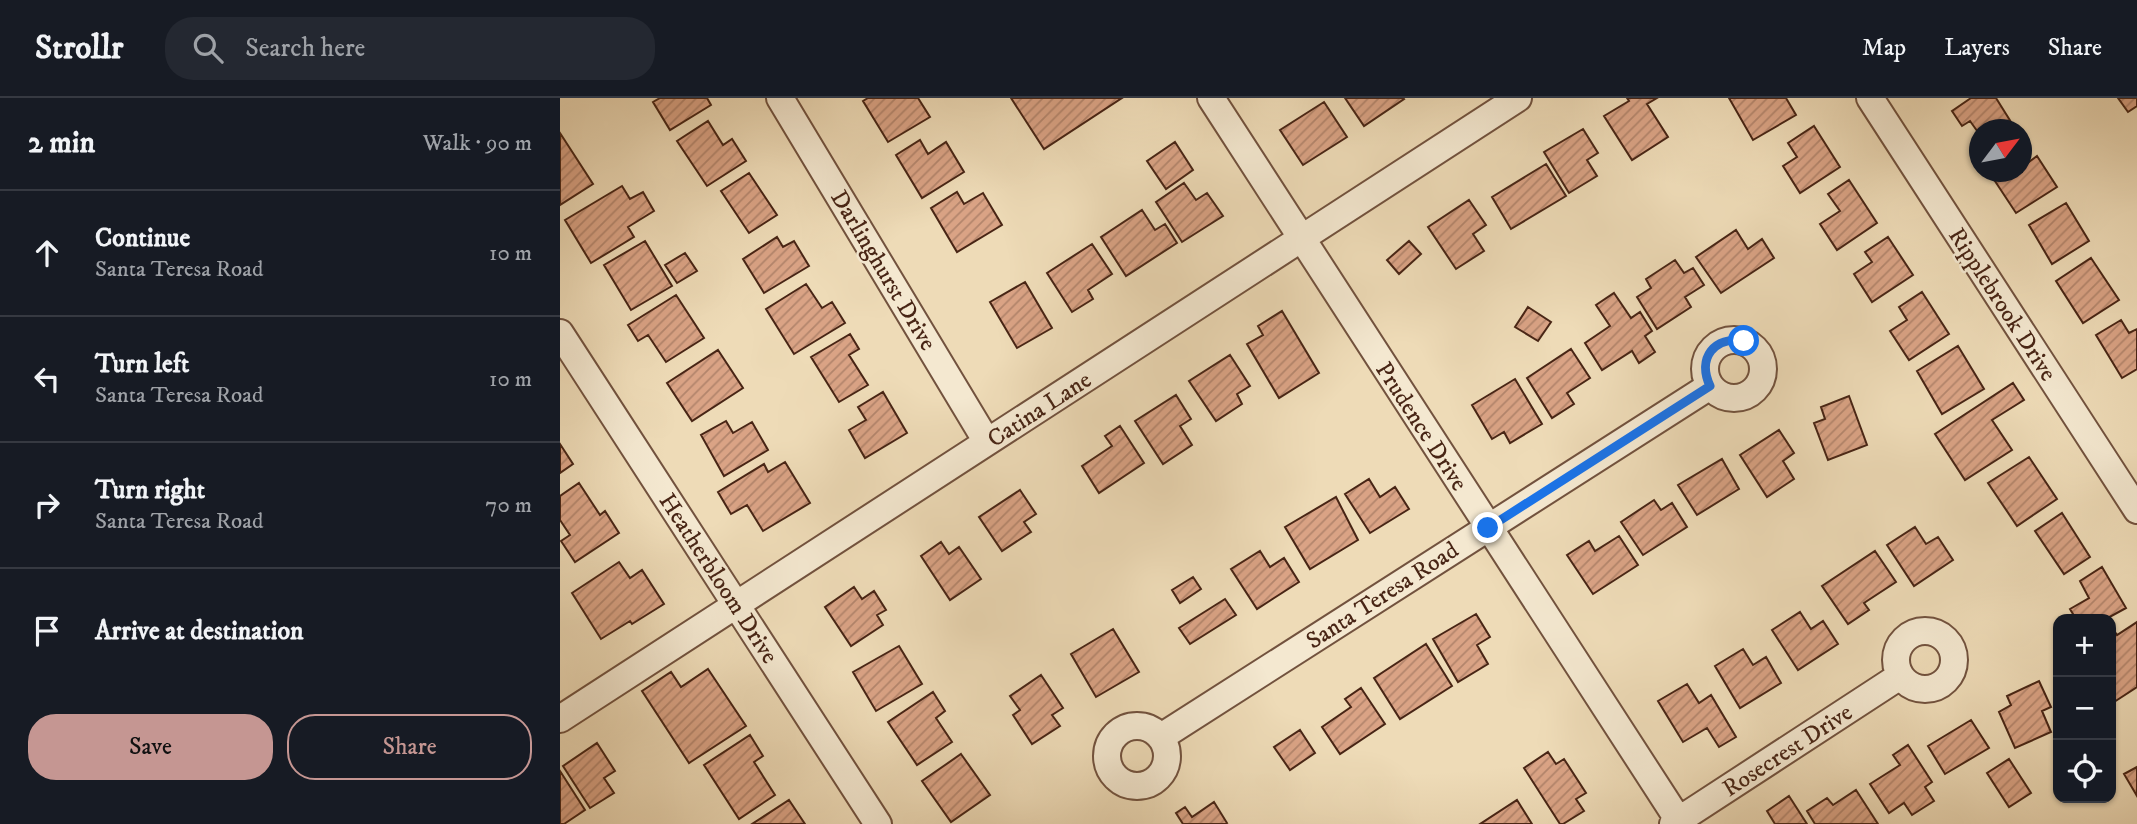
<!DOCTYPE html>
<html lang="en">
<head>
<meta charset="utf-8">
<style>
	body { margin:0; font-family:"IM FELL DW Pica",serif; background:#242831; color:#f1f3f6 }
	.controls { position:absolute; right:21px; bottom:21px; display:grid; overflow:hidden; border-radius:14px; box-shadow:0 2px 5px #0004 }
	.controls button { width:63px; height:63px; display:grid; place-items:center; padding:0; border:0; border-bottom:2px solid #363941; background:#171b24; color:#f1f3f6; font:35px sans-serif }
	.compass { position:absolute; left:1409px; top:21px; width:63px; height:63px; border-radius:50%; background:#171b24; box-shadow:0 2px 5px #0004; rotate:58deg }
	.stop { position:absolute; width:21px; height:21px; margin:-16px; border:5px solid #1a73e8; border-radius:50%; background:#fff }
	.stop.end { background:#1a73e8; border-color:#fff; box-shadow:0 2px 7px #0008 }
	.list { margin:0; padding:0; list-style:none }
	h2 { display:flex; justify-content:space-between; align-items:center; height:91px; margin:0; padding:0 28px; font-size:30px }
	h2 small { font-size:23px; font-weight:400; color:#9ea1a6 }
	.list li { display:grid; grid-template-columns:46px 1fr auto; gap:21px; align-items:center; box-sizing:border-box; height:126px; padding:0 28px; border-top:2px solid #363941 }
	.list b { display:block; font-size:26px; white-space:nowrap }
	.list p { margin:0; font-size:23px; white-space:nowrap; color:#9ea1a6 }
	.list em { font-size:23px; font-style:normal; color:#9ea1a6 }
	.actions { display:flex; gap:14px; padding:21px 28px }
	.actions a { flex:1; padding:16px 0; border:2px solid #c59692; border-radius:28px; text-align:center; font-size:24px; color:#c59692 }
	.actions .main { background:#c59692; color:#111 }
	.icon { flex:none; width:38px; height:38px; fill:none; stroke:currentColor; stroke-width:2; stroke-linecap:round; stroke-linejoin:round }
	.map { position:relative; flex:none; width:1577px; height:726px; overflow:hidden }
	header { display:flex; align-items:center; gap:42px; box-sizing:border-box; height:98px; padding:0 35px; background:#171b24; border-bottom:2px solid #363941 }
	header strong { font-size:33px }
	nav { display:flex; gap:38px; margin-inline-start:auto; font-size:24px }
	.search { width:490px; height:63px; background:#242831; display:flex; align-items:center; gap:18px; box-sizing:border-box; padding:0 24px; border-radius:28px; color:#9ea1a6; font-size:26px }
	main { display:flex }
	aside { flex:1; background:#171b24 }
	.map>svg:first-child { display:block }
	.building { fill:url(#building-hatch); stroke:#482515; stroke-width:2 }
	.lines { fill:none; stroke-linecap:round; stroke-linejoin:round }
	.minor-casing { stroke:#72523e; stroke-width:30 }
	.minor { stroke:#f4e8d0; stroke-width:26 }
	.route { stroke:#1a73e8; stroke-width:9 }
	.labels { text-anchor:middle; stroke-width:5; stroke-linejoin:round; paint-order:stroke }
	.street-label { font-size:24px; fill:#482515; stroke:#f4e8d0 }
</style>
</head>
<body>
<header>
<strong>Strollr</strong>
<div class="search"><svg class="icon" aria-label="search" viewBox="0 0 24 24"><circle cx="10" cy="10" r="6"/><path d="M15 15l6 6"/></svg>Search here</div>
<nav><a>Map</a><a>Layers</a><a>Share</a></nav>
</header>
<main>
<aside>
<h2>2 min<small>Walk · 90 m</small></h2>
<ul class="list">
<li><svg class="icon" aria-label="ahead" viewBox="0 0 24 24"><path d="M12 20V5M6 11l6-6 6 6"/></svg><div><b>Continue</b><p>Santa Teresa Road</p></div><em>10 m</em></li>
<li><svg class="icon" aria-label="left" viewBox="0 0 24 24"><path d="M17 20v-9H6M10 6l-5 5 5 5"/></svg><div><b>Turn left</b><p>Santa Teresa Road</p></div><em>10 m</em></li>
<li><svg class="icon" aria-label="right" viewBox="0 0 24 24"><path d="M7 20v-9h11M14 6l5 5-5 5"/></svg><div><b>Turn right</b><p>Santa Teresa Road</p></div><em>70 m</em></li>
<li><svg class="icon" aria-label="arrive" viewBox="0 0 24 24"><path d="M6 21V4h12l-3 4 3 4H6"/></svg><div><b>Arrive at destination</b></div></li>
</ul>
<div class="actions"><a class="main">Save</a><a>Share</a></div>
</aside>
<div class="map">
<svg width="1577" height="726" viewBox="0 0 1577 726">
	<defs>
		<pattern id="building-hatch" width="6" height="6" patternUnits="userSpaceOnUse" patternTransform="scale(1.75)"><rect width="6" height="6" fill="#daa385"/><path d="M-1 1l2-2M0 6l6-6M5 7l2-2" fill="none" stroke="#b3856c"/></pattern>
	</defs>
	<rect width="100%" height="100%" fill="#eedbb7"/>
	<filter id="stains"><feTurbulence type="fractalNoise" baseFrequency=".00286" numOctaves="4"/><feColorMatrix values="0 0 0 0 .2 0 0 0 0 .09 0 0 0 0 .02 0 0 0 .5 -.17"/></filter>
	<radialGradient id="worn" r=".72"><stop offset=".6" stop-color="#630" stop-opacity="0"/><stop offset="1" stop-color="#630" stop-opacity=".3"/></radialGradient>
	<!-- building -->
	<path class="building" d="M100,0h47l4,7 -41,25 -17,-28z
		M308,0h50l12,19 -42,25 -25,-41z
		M451,0h111l-78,51z
		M785,0h58l1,1 -40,27z
		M1067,0h30l-10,6 21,33 -36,23 -28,-44 25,-15z
		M1169,0h57l10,17 -43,25z
		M1411,0h25l20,32h-36v5l-10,-14 -8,5 -10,-15z
		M1558,0h19v8l-9,6z
		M764,4l23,35 -44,28 -23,-35z
		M148,23l15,24 9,-6 14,22 -39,25 -30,-45z
		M1254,28l26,41 -40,26 -17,-27 14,-9 -9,-14z
		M1023,31l15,24 -11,7 10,16 -28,17 -25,-41z
		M0,35l33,51 -33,21z
		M360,42l8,14 18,-12 18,30 -42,26 -26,-43z
		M615,44l18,28 -27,19 -19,-28z
		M1477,58l20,31 -41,26 -27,-41h33v-5z
		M986,66l20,32 -55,33 -19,-32z
		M189,75l28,42 -28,18 -28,-42z
		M1289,82l28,43 -40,27 -17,-26 20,-13 -12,-17z
		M624,85l12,17 11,-7 16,23 -41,26 -26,-40z
		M62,88l8,13 13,-7 11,19 -26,16 6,10 -43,26 -26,-43z
		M397,94l7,12 19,-11 19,32 -45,27 -26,-44z
		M909,102l17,25 -13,9 11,17 -28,18 -28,-42z
		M1506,105l23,38 -37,23 -23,-39z
		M582,112l13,20 10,-6 12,19 -51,33 -25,-39z
		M1176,132l12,19 14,-10 12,19 -53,35 -25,-36z
		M217,139l6,10 11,-6 15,25 -45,27 -21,-34z
		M1328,139l25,38 -41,27 -18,-28 18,-12 -7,-10z
		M85,143l27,45 -41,24 -27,-45z
		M849,143l12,13 -22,20 -12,-14z
		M532,146l20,30 -24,16 5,9 -21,13 -25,-39z
		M125,155l12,18 -20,12 -12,-18z
		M1531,160l28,42 -36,23 -27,-42z
		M1115,162l9,13 9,-5 11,17 -19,12 6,10 -34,22 -20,-32 14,-9 -5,-9z
		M465,184l27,46 -35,20 -27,-46z
		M246,186l16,24 10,-6 13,21 -51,31 -28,-45z
		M1362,194l27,42 -40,26 -19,-29 17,-11 -8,-13z
		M1054,195l17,25 9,-6 12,19 -7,5 10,16 -16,11 -7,-12 -30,19 -17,-27 25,-17 -14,-21z
		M116,197l28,43 -38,24 -18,-27 -10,6 -10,-16z
		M968,209l23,15 -13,19 -23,-14z
		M722,213l37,62 -40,25 -32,-54 16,-9 -5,-9z
		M1561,222l8,13 8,-4v40l-15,9 -26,-43z
		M290,236l9,15 -10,6 19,30 -29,17 -28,-45z
		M1398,248l26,43 -42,25 -25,-43z
		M1011,251l19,29 -23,15 7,11 -22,14 -25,-40z
		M158,252l25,38 -51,33 -25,-38z
		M670,257l20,31 -13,8 5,10 -26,17 -27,-40z
		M955,281l27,45 -32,19 -6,-11 -12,7 -20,-34z
		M1453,285l11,17 -32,20 20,30 -47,30 -30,-46z
		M323,294l24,41 -42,25 -16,-28 17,-10 -8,-13z
		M616,297l15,24 -11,7 12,19 -29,19 -28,-43z
		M1289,298l18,49 -39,15 -14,-37 11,-4 -4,-12z
		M166,323l7,12 19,-11 16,28 -44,26 -23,-41z
		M560,328l24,37 -45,30 -17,-27 30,-20 -7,-10z
		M1219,332l15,23 -11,8 11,18 -27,18 -27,-42z
		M0,346l13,20 -13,9z
		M1469,359l28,42 -40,27 -29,-43z
		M1162,361l17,30 -42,26 -19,-30z
		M225,364l25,41 -47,28 -16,-26 -16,9 -13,-22 46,-28 4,8z
		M809,381l11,18 15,-10 14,22 -39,24 -25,-39z
		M19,385l21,32 5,-4 14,22 -44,29 -14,-21 9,-6 -10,-15v-24z
		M460,392l16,24 -12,8 7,10 -29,19 -23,-34z
		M776,399l22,43 -48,29 -25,-42z
		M1094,402l7,10 11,-7 15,24 -44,28 -22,-33z
		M1502,415l28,44 -26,17 -29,-43z
		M1355,429l11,17 12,-7 15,23 -39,26 -27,-41z
		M1059,438l19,29 -45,29 -26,-39 22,-14 6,10z
		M381,444l8,12 10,-7 22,32 -31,21 -29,-44z
		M700,453l10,16 14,-9 15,24 -42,27 -26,-40z
		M1315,453l21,31 -32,21 5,7 -21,14 -26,-38z
		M59,464l11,16 12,-8 22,34 -32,20 -2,-3 -29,18 -29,-46z
		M1542,469l24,41 -20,11h-30l-6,-10 19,-11 -9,-17z
		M633,479l8,12 -21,14 -8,-13z
		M294,489l8,12 12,-8 12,19 -9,5 6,10 -32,21 -26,-39z
		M665,501l11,16 -46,29 -11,-16z
		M1240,514l11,17 12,-8 15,23 -40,26 -26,-40z
		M916,516l14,23 -13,8 11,19 -30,18 -25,-43z
		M1577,524v65l-26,17v-74l2,-1 4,6z
		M553,531l26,43 -43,25 -25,-43z
		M866,546l26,42 -52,33 -26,-41z
		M339,548l23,38 -46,27 -23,-39z
		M1183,551l10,16 13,-8 15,26 -41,25 -25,-42z
		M148,571l38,57 -57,37 -47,-72 29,-19 10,15z
		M481,577l22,33 -11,7 8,11 -28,18 -19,-29 7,-5 -10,-14z
		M1479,583l12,26 -9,4 9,21 -36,16 -16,-36 12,-7 -4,-9z
		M1127,586l12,19 12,-8 25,42 -17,10 -12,-19 -24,14 -25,-41z
		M801,590l24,36 -45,30 -18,-27 29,-20 -6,-8z
		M373,594l12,19 -9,7 16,24 -35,23 -29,-43z
		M1411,622l18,28 -44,26 -17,-28z
		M740,632l15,23 -25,17 -16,-23z
		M190,637l13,21 -9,6 21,33 -36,24 -35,-54z
		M37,645l18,28 -11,7 10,15 -24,15 -27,-42z
		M1348,647l24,37 -7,5 9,14 -22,14 -8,-12 -15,10 -19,-29 30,-19 -7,-10z
		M988,654l8,12 8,-5 22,34 -10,6 8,12 -21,13h-3l-36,-56z
		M401,656l29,41 -39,27 -29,-41z
		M1449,661l22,34 -22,14 -22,-34z
		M1577,669v29l-13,-22z
		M0,673l25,39 -21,14h-4z
		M1296,692l22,34h-63l-8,-13 20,-13 6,7z
		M1229,698l18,28h-32l-8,-13z
		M229,702l16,24h-53z
		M957,702l15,24h-52z
		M654,704l13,21 -2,1h-42l-7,-11 9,-6 7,10z"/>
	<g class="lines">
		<!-- minor casing -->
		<g class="minor-casing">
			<path id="minor" d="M220,0l207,344
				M651,0l470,726
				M1310,0l267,412
				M0,235l318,491
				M1145 271a29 29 0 1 1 58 0a29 29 0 1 1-58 0Z
				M1336 562a29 29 0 1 1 58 0a29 29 0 1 1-58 0Z
				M0,621l958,-621
				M547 658a30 30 0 1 1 60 0a30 30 0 1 1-60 0Z
				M601,639l549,-351
				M1113,726l227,-148"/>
		</g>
		<!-- minor -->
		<use href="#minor" class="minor"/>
	</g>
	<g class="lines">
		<!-- route -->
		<path class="route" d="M928,430l222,-142c-13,-28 4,-50 34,-45"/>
	</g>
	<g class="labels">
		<!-- street labels -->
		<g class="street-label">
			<text transform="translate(324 172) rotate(59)" y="8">Darlinghurst Drive</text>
			<text transform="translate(1443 206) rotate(57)" y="8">Ripplebrook Drive</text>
			<text transform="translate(479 311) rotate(-33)" y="8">Catina Lane</text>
			<text transform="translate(862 328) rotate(57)" y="8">Prudence Drive</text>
			<text transform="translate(159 480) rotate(57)" y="8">Heatherbloom Drive</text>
			<text transform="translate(822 497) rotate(-33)" y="8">Santa Teresa Road</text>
			<text transform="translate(1227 652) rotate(-33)" y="8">Rosecrest Drive</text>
		</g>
	</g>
	<rect width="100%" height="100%" filter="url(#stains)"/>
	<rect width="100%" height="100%" fill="url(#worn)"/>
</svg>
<div class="controls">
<button>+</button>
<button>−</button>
<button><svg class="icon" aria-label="locate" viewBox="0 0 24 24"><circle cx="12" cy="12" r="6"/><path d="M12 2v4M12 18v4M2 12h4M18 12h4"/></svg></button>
</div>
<svg class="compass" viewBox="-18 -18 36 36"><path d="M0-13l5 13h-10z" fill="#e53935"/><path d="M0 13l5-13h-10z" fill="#9ea1a6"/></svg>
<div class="stop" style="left:1184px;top:243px"></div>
<div class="stop end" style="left:928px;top:430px"></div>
</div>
</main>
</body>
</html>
